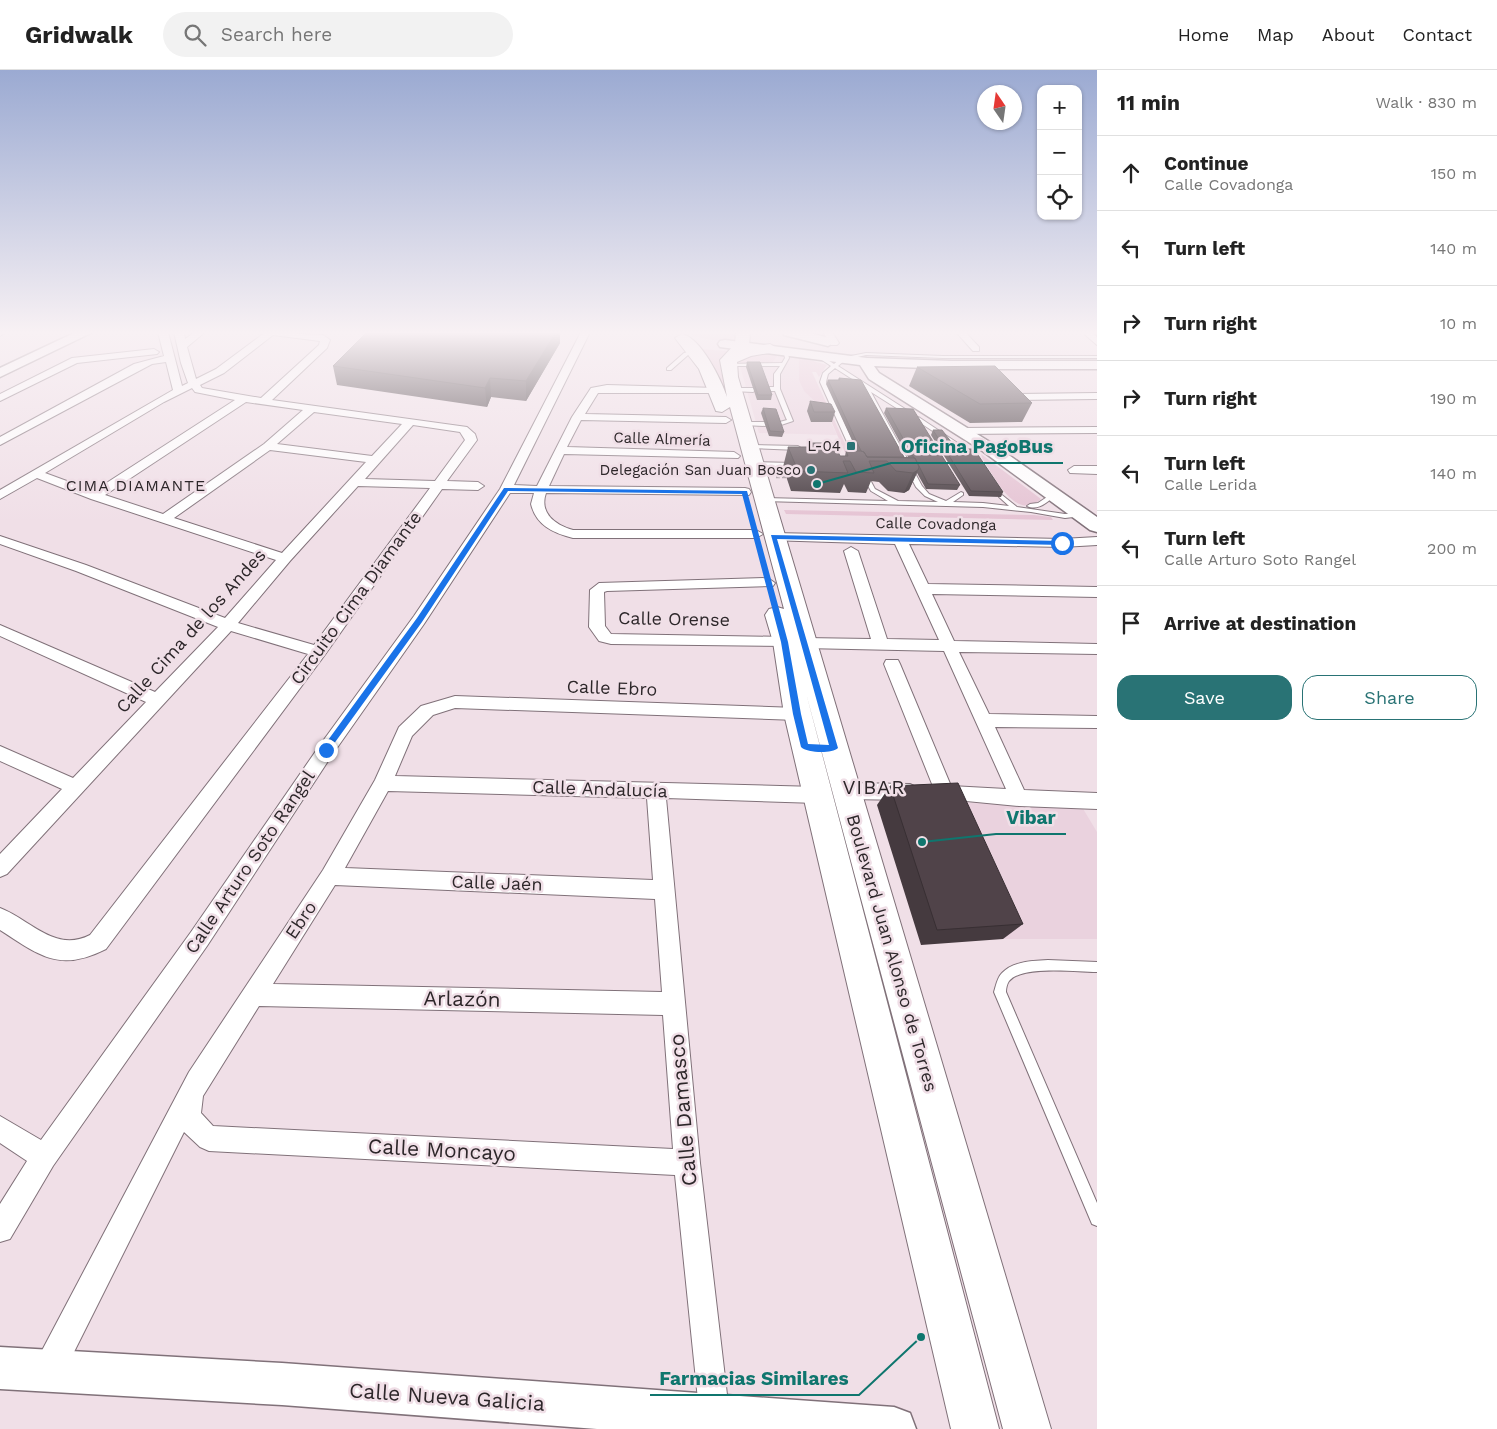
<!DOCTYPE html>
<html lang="en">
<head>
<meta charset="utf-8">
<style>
	body { margin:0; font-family:"Work Sans",sans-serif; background:#f2f2f2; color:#222 }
	.controls { position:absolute; right:15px; top:15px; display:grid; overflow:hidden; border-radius:10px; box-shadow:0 1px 4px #0004 }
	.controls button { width:45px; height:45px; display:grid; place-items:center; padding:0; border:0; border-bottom:1px solid #e0e0e0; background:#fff; color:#222; font:25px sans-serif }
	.compass { position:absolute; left:977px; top:15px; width:45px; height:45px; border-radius:50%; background:#fff; box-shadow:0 1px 4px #0004; rotate:347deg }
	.stop { position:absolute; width:15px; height:15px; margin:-11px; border:4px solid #1a73e8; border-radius:50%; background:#fff }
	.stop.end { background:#1a73e8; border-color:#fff; box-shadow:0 1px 5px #0008 }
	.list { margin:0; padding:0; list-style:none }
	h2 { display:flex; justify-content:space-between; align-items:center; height:65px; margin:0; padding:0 20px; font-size:21px }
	h2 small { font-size:16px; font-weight:400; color:#767676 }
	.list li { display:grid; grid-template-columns:32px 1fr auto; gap:15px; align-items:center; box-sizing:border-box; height:75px; padding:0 20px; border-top:1px solid #e0e0e0 }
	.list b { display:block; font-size:19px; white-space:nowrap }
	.list p { margin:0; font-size:16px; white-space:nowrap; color:#767676 }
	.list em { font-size:16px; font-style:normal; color:#767676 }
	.actions { display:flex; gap:10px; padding:15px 20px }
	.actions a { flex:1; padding:11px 0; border:1px solid #297375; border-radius:15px; text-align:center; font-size:18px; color:#297375 }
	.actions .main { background:#297375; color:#fff }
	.icon { flex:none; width:28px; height:28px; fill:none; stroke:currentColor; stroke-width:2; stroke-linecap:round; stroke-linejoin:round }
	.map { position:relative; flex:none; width:1097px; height:1359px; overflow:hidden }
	header { display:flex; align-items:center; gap:30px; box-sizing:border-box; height:70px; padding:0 25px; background:#fff; border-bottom:1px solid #e0e0e0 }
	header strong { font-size:24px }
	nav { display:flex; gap:28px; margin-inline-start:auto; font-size:18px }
	.search { width:350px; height:45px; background:#f2f2f2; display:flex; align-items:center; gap:12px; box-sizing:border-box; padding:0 18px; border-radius:28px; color:#767676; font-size:19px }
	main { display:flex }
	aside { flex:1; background:#fff }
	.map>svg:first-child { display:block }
	.built { fill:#ead2de }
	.green { fill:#e5c3d3 }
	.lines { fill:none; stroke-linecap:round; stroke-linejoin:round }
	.lane-casing { stroke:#807179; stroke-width:2 }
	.street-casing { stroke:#807179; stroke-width:2 }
	.secondary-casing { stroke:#807179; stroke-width:3 }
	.primary-casing { stroke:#807179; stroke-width:2 }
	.path { stroke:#9f9399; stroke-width:2.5; stroke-dasharray:4 2; stroke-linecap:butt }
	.lane { fill:#fff; fill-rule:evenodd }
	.street { fill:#fff; fill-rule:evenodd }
	.secondary { fill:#fff; fill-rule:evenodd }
	.primary { fill:#fff; fill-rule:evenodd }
	.wall { fill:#453a3f }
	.shaded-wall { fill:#382f33 }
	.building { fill:#504349; stroke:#382f33 }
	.route { fill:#1a73e8 }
	.poi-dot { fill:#297375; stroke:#f0dfe7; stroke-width:2 }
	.labels { text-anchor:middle; stroke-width:5; stroke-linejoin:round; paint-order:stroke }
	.far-street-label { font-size:15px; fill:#2d272a; stroke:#f0dfe7 }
	.far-poi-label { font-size:15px; fill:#2d272a; stroke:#f0dfe7; text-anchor:end }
	.far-quarter-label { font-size:16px; letter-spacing:1px; fill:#2d272a; stroke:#f0dfe7 }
	.street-label { font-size:18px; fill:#2d272a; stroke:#f0dfe7 }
	.quarter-label { font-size:20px; letter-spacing:1px; fill:#2d272a; stroke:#f0dfe7 }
	.near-street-label { font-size:21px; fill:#2d272a; stroke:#f0dfe7 }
	.leader { fill:none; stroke:#0f766e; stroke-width:2 }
	.callout-dot { fill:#0f766e; stroke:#f0dfe7; stroke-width:2 }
	.callout-label { font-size:19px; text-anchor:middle; font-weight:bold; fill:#0f766e; stroke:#f0dfe7; stroke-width:5; stroke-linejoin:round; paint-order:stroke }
</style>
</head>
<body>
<header>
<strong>Gridwalk</strong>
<div class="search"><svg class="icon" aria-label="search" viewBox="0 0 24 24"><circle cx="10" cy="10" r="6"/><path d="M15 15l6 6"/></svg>Search here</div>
<nav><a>Home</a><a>Map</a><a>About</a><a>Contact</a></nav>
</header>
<main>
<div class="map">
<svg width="1097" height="1359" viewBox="0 0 1097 1359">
	<rect width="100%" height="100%" fill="#f0dfe7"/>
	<!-- built -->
	<path class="built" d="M764,284l35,3 38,78 -78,-2 -20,-70 9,-6z
		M943,732l139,5 15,25v107h-94z"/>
	<!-- green -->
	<path class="green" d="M686,262h50v3c-8,11 -39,3 -50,-3z
		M699,279l29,2 -7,11v9l34,125 -35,-119z
		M770,284l7,2 -5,7h-33l9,-6z
		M799,287l28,8 -8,12 -3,-5h-4l56,121 -18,-29 -22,-50 -24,-23 -5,-11z
		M981,384l60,45c-25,24 -48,-24 -59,-41z
		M784,440l250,5 17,2 2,3 -267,-6z"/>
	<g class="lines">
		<!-- lane casing -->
		<g class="lane-casing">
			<path id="lane" d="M783,279l4,1 2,8 -9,16v15l13,32 -15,5 -2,-1v-2l11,-3 -1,-2 -11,-27h-8l-3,-2 3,-2h7v-13l6,-8h-53l-2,-1 2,-1 55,-1 3,-5z
				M695,280l2,1v1l-9,3 -17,15h-4v-2l17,-15z
				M866,283l77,3h154v2h-154l-77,-3 -21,5 -7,6 75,48v2h-4l-38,-24 51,94 7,8 17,7 15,-9 2,1v2l-10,7 30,1 26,3 -10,-9 3,-2 15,12 48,7 15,-1 3,2 -1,1 -17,2 -34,-6 -48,-5 -220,-6v-2l2,-1 123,3 -17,-10 -10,-17 3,-2 3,2 8,15 23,12 40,1 -13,-6 -9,-9 -53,-101 -28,-18 -7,6 -2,8 36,80 -3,2 -3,-2 -36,-80 3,-9 8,-7 -15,-10 4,-1 14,9 7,-6z
				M734,318h19l3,2 -3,2 -21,-1 -1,-1z
				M918,347l2,1 57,38 -5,1 -56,-37 -1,-1z
				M744,352h21l3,2 -3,2 -23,-1v-2z
				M751,375l47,1 3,2 -3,2 -49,-2 -1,-1z
				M755,392l40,1 3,2 -3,2 -42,-2 -1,-1z
				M1053,423l2,1v2c-9,7 -17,15 -28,10l3,-2 8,-1z
				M1048,890l49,2v10c-19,0 -75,-7 -88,9 -2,3 -3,7 -3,11l91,211v23l-5,-2 -98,-232c2,-6 3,-14 8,-19 11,-12 31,-12 46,-13z"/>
		</g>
		<!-- street casing -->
		<g class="street-casing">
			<path id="street" d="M0,262h6l-6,4z
				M158,262h10l14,54 6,-3 -7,-20 -7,-31h10l1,7 10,-7h10l-18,15 9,32 20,-10 47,-35 -1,-2 61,3 7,5 -3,8 -55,52 195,27 8,7 2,6 -30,41 31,1 6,4 -6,4 -36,-1 -118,167 -218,293c-47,24 -67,6 -106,-19v-22c31,12 55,45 90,27l218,-281 -77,-23 -224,243 -7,3v-23l62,-65 -62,-28v-15l73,32 73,-76 -146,-66v-11l155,67 63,-65 -142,-56 -76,-27v-8l86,29 139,53 51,-58 -185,-61 -54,-21 -37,21v-9l173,-100 -7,-28 -14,2 -152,81v-8l134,-73 30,-8zM273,265l47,6 -1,4 -58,53 -59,-10 -2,-3 24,-12zM192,318l3,4 40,8 -141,91 -49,-18 119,-71zM246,332l57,8 -39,34 -101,70 -58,-19zM314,342l88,12 -30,32 -95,-12zM413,355l47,7 5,8 -30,41 -70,-2zM270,380l96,12 -84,91 -108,-35zM358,416l72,2 -116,157 -76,-22 52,-62z
				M581,262h9l-76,153 23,1 35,-69 19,-29 16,-3 111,3 4,1v4h-124l-13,21 141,3 5,3 -5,3 -145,-3 -14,27 167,5 6,4 -2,2 -174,-4 -15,32 196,2 4,1 2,3 -2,3 -203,-2c-7,20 9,32 27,37h183l7,4 -7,4h-183c-20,-5 -37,-13 -42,-34l3,-11h-24l-86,131 -92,131 -125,191 -154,220 -43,73 -10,3v-38l27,-43 -27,-18v-27l41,24 150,-208 129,-187 94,-129 86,-127z
				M823,262h9l7,11 -2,2h-6z
				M956,262h9l14,15v4h-6z
				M1082,262h10l5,5v8z
				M154,279l5,3 -2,2 -80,9 -77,38v-7l72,-36z
				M1097,323v6l-89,1 -5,-3 5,-3z
				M1097,357v6l-136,1 -6,-3 6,-3z
				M1074,396h23v8l-27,-1 -2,-3z
				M773,463l289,6 35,-2v8l-35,2 -153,-3 19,40 169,3v10l-165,-3 22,47 143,3v10l-138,-2 30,62 108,2v12l-102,-1 29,63 73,3v16l-78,-3 -84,-8 -3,-5 2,-4 -50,-125 2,-4h12l2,4 51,122 55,3 -62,-138 -140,-3 -5,-1 -3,-4 3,-4 5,-1 67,1 -27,-88 7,-4 7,4 29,88 52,1 -44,-96 -127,-4 -2,-3z
				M768,508l7,5 -2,3 -166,5 -3,1 1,34 6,8 174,3 5,1 3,4 -3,4 -179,-2 -12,-3 -10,-14 1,-37 9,-7z
				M455,626l342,12 6,2 2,4 -2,4 -6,2 -342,-12 -22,7 -21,21 -17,40 422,11 7,3 2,5 -2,5 -7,3 -151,-5 34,365 31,266h-30l-26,-254 -466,-24 -9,-4 -16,-15 -125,250 -11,4 -11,-4 -4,-11 4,-11 152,-288 134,-202 52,-90 24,-53 22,-21zM388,721l259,7 6,82 -308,-12zM335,815l320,14 7,93 -389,-8zM259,936l404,9 10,134 -460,-23 -12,-13 2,-17z
				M846,713l64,1 6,3 3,5 -3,5 -6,3 -64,-1 -6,-3 -3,-5 3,-5z"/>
		</g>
		<!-- secondary casing -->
		<g class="secondary-casing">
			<path id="secondary" d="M76,262h17l-93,45v-9z
				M783,262h23l27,7 2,3 -7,4 -44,-11z
				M725,270l142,18 85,3h145v8h-145l-78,-3 5,7 114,71 104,73v15l-7,-2 -109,-80 -112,-71 -9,-14 -140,-18 -2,-3 2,-3z
				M0,1277l282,16 612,44 16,6 6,16h-319l-315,-24 -282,-16z"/>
		</g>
		<!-- primary casing -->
		<g class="primary-casing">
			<path id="primary" d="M736,262h14l-1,15 21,-3 8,5 -3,3 -24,4 -14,6 1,15 313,1052h-48l-197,-736 193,736h-48l-167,-715 -11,-72 -8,-27 4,-6 8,-2 7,2 -54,-202 -8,5 -6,-1 -17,-42 -24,-31 7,-4c19,4 39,45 45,63l-7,-37 15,-16z"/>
		</g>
		<!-- path -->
		<path class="path" d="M776,407h14"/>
		<!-- lane -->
		<use href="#lane" class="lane"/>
		<!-- street -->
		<use href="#street" class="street"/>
		<!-- secondary -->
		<use href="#secondary" class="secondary"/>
		<!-- primary -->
		<use href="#primary" class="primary"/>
	</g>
	<!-- wall -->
	<path class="wall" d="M367,262h193v11l-34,58 -35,-4 -4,10 -150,-22 -4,-19z
		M747,292l25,33 -1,5h-14l-11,-33z
		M917,297l115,36 -10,19 -52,1 -61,-37z
		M839,308l65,79h4l-24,-44 2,-5 74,77 -3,5 -31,-1 -9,-16 -8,17 -5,3 -16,-2 -9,-9 -8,-1 -5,12 -18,-1 -4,-8 -4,9 -49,-2 -8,-24 5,-20h19l1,-4 32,13h5l1,-5h11l-31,-67 2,-4h10z
		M810,331l25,11 -3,10h-21l-4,-11z
		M763,338l21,24 -2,5 -13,-1 -8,-23z
		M933,360l19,13 10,6 41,43 -2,5 -32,-1 -38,-61z
		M890,716l133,138 -20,15 -82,6 -44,-140z"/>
	<!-- shaded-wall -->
	<path class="shaded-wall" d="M556,262h4v11l-34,58v-20z
		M490,308l1,19 -4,10 -2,-19z
		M918,400l-9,20 -5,3 9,-20z"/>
	<!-- building -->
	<path class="building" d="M367,262h189l-30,49 -36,-3 -5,10 -152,-22z
		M747,292h13l12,33h-14z
		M995,296l37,37 -52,1 -63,-37z
		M839,308l22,2 43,77h-37l-3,-5 -3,-1 -33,-71h12z
		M810,331l21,3 4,8h-21z
		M763,338l13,1 8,23 -14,-1z
		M886,338l27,1 47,76 -32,-1 -13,-26h-1z
		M933,360h9l10,13h6l4,6h12l29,43 -32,-1z
		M808,373h26l6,13h8l-2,-5h15l3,1 3,5 48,1 4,9 -1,3 -5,3 -17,-2 -9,-10h-18l5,12 -18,-1 -6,-11h-7l5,12 -50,-2 -10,-24h21z
		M958,713l65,141 -86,6 -47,-144z"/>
	<!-- sky -->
	<linearGradient id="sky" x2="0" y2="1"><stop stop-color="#9baad2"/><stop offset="0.58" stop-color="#f8f1f4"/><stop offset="1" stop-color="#f8f1f4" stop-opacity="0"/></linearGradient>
	<rect width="1097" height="453" fill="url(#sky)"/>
	<!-- route -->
	<path class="route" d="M504,418l243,3 41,151 13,72 7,30 21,1 -58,-210 291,6 4,2 -4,2 -285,-6 61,209c-6,6 -31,5 -37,-1l-8,-33 -12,-72 -39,-148 -234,-3 -86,131 -94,130h-5v-5l94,-129z"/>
	<!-- markers -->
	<g class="poi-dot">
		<rect x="846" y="371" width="10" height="10" rx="2.5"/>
		<circle cx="811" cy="400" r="5"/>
	</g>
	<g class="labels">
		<!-- far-street labels -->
		<g class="far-street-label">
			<text transform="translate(662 369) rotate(2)" y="5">Calle Almería</text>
			<text transform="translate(936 454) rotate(1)" y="5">Calle Covadonga</text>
		</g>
		<!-- far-poi labels -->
		<g class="far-poi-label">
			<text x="841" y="381">L-04</text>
			<text x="801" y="405">Delegación San Juan Bosco</text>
		</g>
		<!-- far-quarter labels -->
		<g class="far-quarter-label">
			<text x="136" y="421">CIMA DIAMANTE</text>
		</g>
		<!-- street labels -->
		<g class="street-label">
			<text transform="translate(356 528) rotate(-54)" y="6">Circuito Cima Diamante</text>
			<text transform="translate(674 549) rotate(1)" y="6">Calle Orense</text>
			<text transform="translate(191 561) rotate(-48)" y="6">Calle Cima de los Andes</text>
			<text transform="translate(612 618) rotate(2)" y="6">Calle Ebro</text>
			<text transform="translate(600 719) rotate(2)" y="6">Calle Andalucía</text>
			<text transform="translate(250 792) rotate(-56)" y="6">Calle Arturo Soto Rangel</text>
			<text transform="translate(497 813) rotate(2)" y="6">Calle Jaén</text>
			<text transform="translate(301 850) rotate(-56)" y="6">Ebro</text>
			<text transform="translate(892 883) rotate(74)" y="6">Boulevard Juan Alonso de Torres</text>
		</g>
		<!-- quarter labels -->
		<g class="quarter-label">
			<text x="874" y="724">VIBAR</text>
		</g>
		<!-- near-street labels -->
		<g class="near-street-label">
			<text transform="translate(462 929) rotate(1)" y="7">Arlazón</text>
			<text transform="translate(683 1040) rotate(-95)" y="7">Calle Damasco</text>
			<text transform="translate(442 1080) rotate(3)" y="7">Calle Moncayo</text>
			<text transform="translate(447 1327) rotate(4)" y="7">Calle Nueva Galicia</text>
		</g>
	</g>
	<!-- callouts -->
	<path class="leader" d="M817 414L891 393H1063M922 772L996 764H1066M921 1267L859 1325H650"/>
	<g class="callout-dot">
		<circle cx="817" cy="414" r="5"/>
		<circle cx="922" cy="772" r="5"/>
		<circle cx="921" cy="1267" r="5"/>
	</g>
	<g class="callout-label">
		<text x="977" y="383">Oficina PagoBus</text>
		<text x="1031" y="754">Vibar</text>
		<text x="754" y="1315">Farmacias Similares</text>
	</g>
</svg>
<div class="controls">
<button>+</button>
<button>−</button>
<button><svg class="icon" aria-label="locate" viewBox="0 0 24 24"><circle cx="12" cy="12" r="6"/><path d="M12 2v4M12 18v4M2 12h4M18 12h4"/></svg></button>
</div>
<svg class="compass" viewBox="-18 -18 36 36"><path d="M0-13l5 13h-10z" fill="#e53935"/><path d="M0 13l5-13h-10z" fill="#767676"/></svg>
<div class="stop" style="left:1062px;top:473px"></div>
<div class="stop end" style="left:326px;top:680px"></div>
</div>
<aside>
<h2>11 min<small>Walk · 830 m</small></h2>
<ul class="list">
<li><svg class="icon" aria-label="ahead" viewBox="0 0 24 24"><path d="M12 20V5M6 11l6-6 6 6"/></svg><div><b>Continue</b><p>Calle Covadonga</p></div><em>150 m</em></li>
<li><svg class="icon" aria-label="left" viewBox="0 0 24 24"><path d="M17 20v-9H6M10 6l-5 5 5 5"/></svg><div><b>Turn left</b></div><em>140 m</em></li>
<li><svg class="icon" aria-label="right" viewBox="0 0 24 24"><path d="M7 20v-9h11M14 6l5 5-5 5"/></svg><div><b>Turn right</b></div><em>10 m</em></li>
<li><svg class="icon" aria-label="right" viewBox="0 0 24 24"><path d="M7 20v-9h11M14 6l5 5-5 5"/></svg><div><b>Turn right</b></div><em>190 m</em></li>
<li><svg class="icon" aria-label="left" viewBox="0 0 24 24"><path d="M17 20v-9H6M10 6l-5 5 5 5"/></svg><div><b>Turn left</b><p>Calle Lerida</p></div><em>140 m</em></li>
<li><svg class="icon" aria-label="left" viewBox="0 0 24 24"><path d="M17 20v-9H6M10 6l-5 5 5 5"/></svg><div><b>Turn left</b><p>Calle Arturo Soto Rangel</p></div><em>200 m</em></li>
<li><svg class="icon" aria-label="arrive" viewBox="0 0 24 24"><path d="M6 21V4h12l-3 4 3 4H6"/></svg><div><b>Arrive at destination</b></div></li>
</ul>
<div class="actions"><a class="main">Save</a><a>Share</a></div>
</aside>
</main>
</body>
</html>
